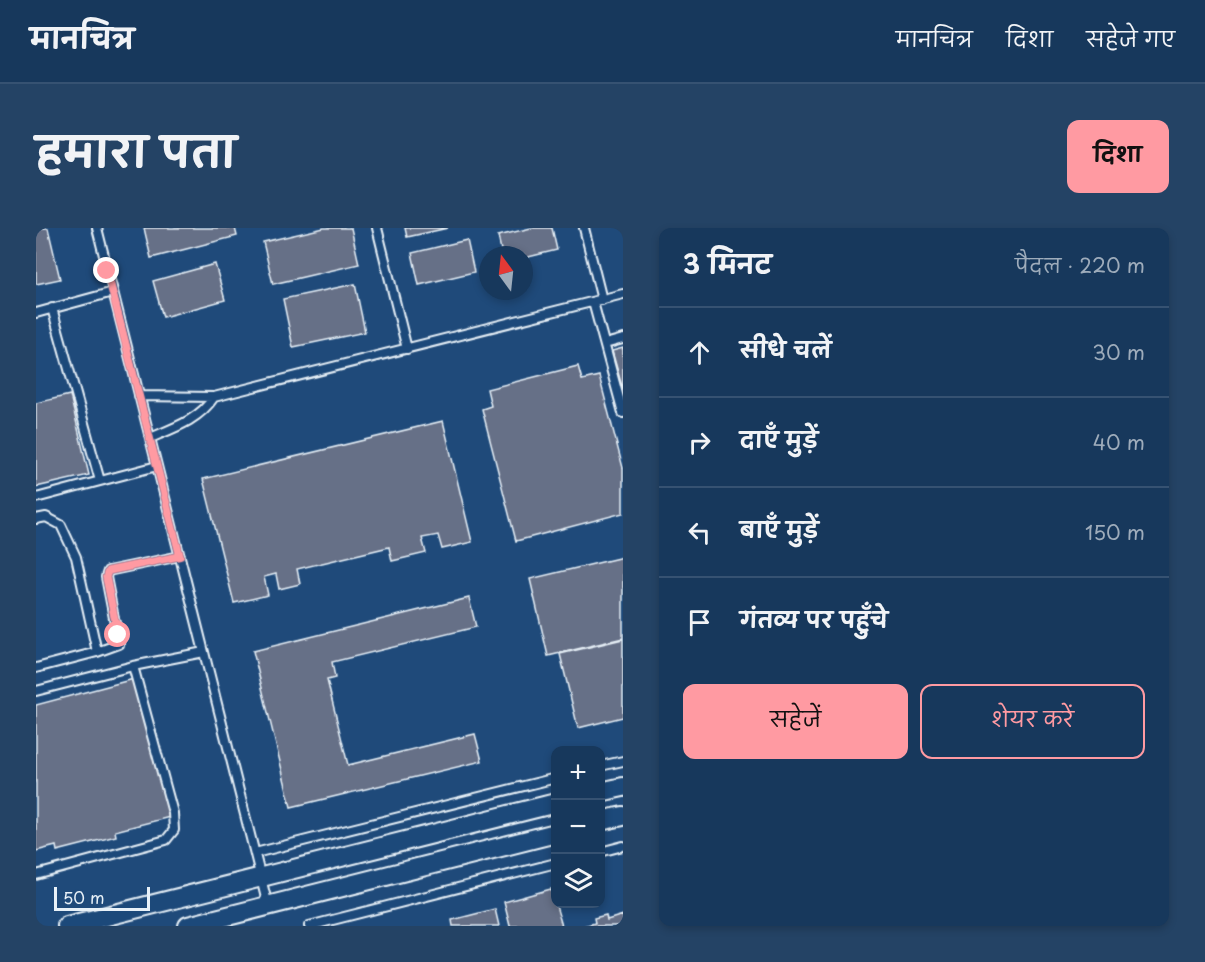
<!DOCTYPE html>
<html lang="hi">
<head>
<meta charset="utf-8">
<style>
	body { margin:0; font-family:"Playpen Sans","Playpen Sans Deva",sans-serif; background:#244365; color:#f1f3f6 }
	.controls { position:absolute; right:18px; bottom:18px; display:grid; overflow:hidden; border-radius:12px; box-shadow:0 3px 9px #0003 }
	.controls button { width:54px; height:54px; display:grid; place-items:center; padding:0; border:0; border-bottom:2px solid #365272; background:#17385c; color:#f1f3f6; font:30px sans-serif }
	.compass { position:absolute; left:443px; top:18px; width:54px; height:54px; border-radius:50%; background:#17385c; box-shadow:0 3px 9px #0003; rotate:345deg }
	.scale { position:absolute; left:18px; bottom:15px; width:96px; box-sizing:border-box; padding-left:6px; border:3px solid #e8f1f8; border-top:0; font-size:16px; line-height:21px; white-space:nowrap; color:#e8f1f8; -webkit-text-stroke:4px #1f4a7a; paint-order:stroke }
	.stop { position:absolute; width:18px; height:18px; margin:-14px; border:4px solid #ff9aa2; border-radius:50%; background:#fff }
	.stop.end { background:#ff9aa2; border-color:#fff; box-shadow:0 2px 6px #0008 }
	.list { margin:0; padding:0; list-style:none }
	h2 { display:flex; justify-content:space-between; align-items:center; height:78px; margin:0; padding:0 24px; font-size:26px }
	h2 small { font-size:20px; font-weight:400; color:#9eacbb }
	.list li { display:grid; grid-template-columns:39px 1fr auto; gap:18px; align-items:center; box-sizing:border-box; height:90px; padding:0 24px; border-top:2px solid #365272 }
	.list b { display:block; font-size:22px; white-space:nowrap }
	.list em { font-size:20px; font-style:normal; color:#9eacbb }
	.actions { display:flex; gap:12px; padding:18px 24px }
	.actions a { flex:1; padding:14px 0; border:2px solid #ff9aa2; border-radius:12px; text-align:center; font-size:21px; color:#ff9aa2 }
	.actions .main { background:#ff9aa2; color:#111 }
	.icon { flex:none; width:33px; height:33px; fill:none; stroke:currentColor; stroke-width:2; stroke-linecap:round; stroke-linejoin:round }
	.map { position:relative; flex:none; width:587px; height:698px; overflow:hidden; border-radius:12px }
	header { display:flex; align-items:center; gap:36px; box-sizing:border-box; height:84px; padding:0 30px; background:#17385c; border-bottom:2px solid #365272 }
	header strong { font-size:28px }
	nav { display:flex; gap:33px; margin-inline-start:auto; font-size:21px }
	.intro { display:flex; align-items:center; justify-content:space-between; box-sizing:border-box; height:144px; padding:0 36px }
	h1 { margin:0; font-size:42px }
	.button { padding:15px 27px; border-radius:12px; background:#ff9aa2; color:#111; font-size:21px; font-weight:700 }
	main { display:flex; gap:36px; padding:0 36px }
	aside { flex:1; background:#17385c; border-radius:12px; box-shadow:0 3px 9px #0003 }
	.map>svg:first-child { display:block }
	.building { fill:#666f87; stroke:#e8f1f8; stroke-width:1.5 }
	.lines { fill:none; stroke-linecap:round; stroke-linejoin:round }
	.service-casing { stroke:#e8f1f8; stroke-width:12 }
	.tertiary-casing { stroke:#e8f1f8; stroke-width:22 }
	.service { stroke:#1f4a7a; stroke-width:8 }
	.tertiary { stroke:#1f4a7a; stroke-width:18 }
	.route { stroke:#ff9aa2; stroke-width:8 }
</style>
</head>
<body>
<header>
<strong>मानचित्र</strong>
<nav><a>मानचित्र</a><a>दिशा</a><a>सहेजे गए</a></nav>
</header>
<div class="intro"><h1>हमारा पता</h1><a class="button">दिशा</a></div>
<main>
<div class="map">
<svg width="587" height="698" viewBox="0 0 587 698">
	<rect width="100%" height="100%" fill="#1f4a7a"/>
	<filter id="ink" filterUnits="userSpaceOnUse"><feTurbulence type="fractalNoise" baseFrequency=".0167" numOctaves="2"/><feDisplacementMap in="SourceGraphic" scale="12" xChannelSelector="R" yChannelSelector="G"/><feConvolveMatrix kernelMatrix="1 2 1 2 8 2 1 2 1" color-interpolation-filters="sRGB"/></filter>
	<g filter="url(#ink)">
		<!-- building -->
		<path class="building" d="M0,0h12l12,51 -24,5z
			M108,0h91l2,8 -86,22z
			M288,0h27l8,36 -86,20 -10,-42z
			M369,0h43l-41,9z
			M495,0h21l5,22 -33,8v-3h-22l-4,-19z
			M431,12l7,32 -55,13 -7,-32z
			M179,36l10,36 -62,17 -10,-36z
			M319,56l10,48 -72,15 -10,-48z
			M587,120v42l-11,-39z
			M542,138l4,14 17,-4 24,92v45l-107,28 -34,-132 9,-3 -4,-17z
			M34,167l19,80 -53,12v-84z
			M407,193l29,121 -30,7 -4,-14 -16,3 4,15 -34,8 -3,-14 -92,22 3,15 -21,5 -3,-15 -12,3 4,18 -34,8 -31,-124z
			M587,329v81l-75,18 -18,-77z
			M433,370l7,29 -144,35 3,16 -8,2 21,85 127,-31 7,27 -191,46 -38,-156z
			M587,411v78l-45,11 -18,-74z
			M98,451l36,138 -55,14 1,5 -59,15 -1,-5 -20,5v-146z
			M515,661l11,37h-52l-6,-24z
			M459,681l4,17h-46l-1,-6z
			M570,687l1,5 16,-5v11h-40l12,-3 -1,-5z"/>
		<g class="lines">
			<!-- service casing -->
			<g class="service-casing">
				<path id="service" d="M61,0l171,678
					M341,0l30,121
					M548,0l18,72
					M557,74l30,111
					M16,80l48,173
					M0,85l77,-21
					M569,116l18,-5
					M103,168l75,1 409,-103
					M114,210c24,-10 49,-18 64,-41
					M0,270l121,-32
					M0,291l10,-2 15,8 15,32 21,95 -61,16
					M61,424l22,-8 -13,-67 2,-6 72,-15
					M0,463l97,-25
					M564,538l23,-5
					M564,624l23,-6
					M219,625l301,-75
					M0,647l130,-35 8,-10 -1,-17 -40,-147 71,-14
					M273,698l247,-63"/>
			</g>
			<!-- tertiary casing -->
			<g class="tertiary-casing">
				<path id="tertiary" d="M564,564l23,-5
					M564,593l23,-5
					M31,698l489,-123
					M152,698l368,-93"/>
			</g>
			<!-- service -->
			<use href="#service" class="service"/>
			<!-- tertiary -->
			<use href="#tertiary" class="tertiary"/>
		</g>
	</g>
	<g class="lines" filter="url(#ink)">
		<!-- route -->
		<path class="route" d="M71,43l73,285 -72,15 -2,6 12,58"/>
	</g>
</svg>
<div class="controls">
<button>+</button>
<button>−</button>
<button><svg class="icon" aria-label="layers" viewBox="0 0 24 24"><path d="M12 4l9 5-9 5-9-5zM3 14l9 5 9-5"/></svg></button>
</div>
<svg class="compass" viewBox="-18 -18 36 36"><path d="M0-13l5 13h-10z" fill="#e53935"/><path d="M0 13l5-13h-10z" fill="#9eacbb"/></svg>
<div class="scale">50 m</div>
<div class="stop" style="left:82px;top:407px"></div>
<div class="stop end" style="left:71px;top:43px"></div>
</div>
<aside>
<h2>3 मिनट<small>पैदल · 220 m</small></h2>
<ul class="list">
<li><svg class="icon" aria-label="ahead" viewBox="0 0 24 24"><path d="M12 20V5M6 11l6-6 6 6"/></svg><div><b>सीधे चलें</b></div><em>30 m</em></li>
<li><svg class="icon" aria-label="right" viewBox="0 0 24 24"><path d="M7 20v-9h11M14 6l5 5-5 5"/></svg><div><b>दाएँ मुड़ें</b></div><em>40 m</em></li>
<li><svg class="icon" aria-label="left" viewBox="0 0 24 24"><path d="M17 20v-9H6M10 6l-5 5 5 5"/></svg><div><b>बाएँ मुड़ें</b></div><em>150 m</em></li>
<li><svg class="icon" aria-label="arrive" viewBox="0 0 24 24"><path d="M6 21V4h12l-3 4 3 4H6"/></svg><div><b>गंतव्य पर पहुँचे</b></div></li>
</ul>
<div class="actions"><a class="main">सहेजें</a><a>शेयर करें</a></div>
</aside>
</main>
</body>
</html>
